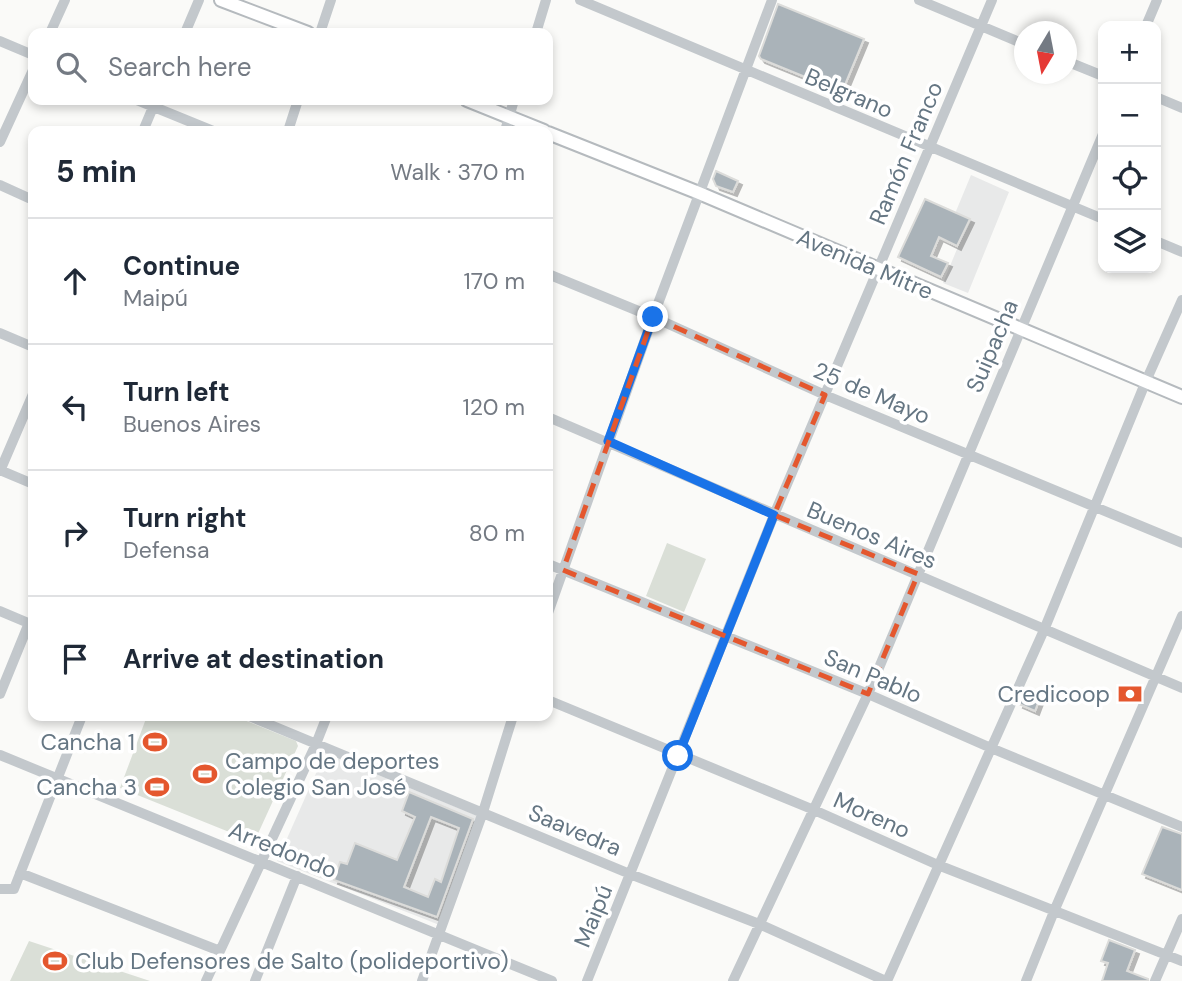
<!DOCTYPE html>
<html lang="en">
<head>
<meta charset="utf-8">
<style>
	body { margin:0; font-family:"DM Sans",sans-serif; background:#f6f6f7; color:#1f2937 }
	.controls { position:absolute; right:21px; top:21px; display:grid; overflow:hidden; border-radius:14px; box-shadow:0 4px 10px #0003 }
	.controls button { width:63px; height:63px; display:grid; place-items:center; padding:0; border:0; border-bottom:2px solid #e0e1e3; background:#fff; color:#1f2937; font:35px sans-serif }
	.compass { position:absolute; left:1014px; top:21px; width:63px; height:63px; border-radius:50%; background:#fff; box-shadow:0 4px 10px #0003; rotate:190deg }
	.stop { position:absolute; width:21px; height:21px; margin:-16px; border:5px solid #1a73e8; border-radius:50%; background:#fff }
	.stop.end { background:#1a73e8; border-color:#fff; box-shadow:0 2px 7px #0008 }
	.list { margin:0; padding:0; list-style:none }
	h2 { display:flex; justify-content:space-between; align-items:center; height:91px; margin:0; padding:0 28px; font-size:30px }
	h2 small { font-size:23px; font-weight:400; color:#747a83 }
	.list li { display:grid; grid-template-columns:46px 1fr auto; gap:21px; align-items:center; box-sizing:border-box; height:126px; padding:0 28px; border-top:2px solid #e0e1e3 }
	.list b { display:block; font-size:26px; white-space:nowrap }
	.list p { margin:0; font-size:23px; white-space:nowrap; color:#747a83 }
	.list em { font-size:23px; font-style:normal; color:#747a83 }
	.icon { flex:none; width:38px; height:38px; fill:none; stroke:currentColor; stroke-width:2; stroke-linecap:round; stroke-linejoin:round }
	.map { position:relative; flex:none; width:1182px; height:981px; overflow:hidden }
	.search { position:absolute; background:#fff; box-shadow:0 4px 10px #0003; left:28px; top:28px; width:525px; height:77px; display:flex; align-items:center; gap:18px; box-sizing:border-box; padding:0 24px; border-radius:14px; color:#747a83; font-size:26px }
	.panel { position:absolute; background:#fff; box-shadow:0 4px 10px #0003; left:28px; top:126px; width:525px; height:595px; border-radius:14px }
	.map>svg:first-child { display:block }
	.built { fill:#e8e9e9 }
	.green { fill:#dadfd7 }
	.building { fill:#aab3b9; stroke:#dcdcda; stroke-width:2; fill-rule:evenodd; filter:url(#shadow) }
	.lines { fill:none; stroke-linecap:round; stroke-linejoin:round }
	.major-casing { stroke:#b5babe; stroke-width:16 }
	.minor { stroke:#c3c8cc; stroke-width:10 }
	.major { stroke:#fff; stroke-width:12 }
	.route { stroke:#1a73e8; stroke-width:9 }
	.marked { fill:none; stroke:#e4572e; stroke-width:5; stroke-dasharray:14 9; stroke-linejoin:round }
	.labels { text-anchor:middle; stroke-width:7; stroke-linejoin:round; paint-order:stroke }
	.street-label { font-size:23px; fill:#657683; stroke:#fff }
	.poi-label { font-size:23px; fill:#657683; stroke:#fff; text-anchor:end }
</style>
</head>
<body>
<div class="map">
<svg width="1182" height="981" viewBox="0 0 1182 981">
	<defs>
		<filter id="shadow"><feDropShadow dx="4" dy="4" stdDeviation="0" flood-color="#0004"/></filter>
	</defs>
	<rect width="100%" height="100%" fill="#fafaf8"/>
	<!-- built -->
	<path class="built" d="M971,175l38,17 -41,101 -25,-10 26,-63 -15,-4z
		M325,753l155,64 -38,109 -165,-65z"/>
	<!-- green -->
	<path class="green" d="M667,543l39,16 -22,53 -38,-16z
		M147,716h87l62,25 2,5 -42,92 -7,2 -129,-52z
		M29,941l121,40h-140z"/>
	<!-- building -->
	<path class="building" d="M778,4l86,35 -22,53 -81,-33 -2,-3z
		M716,171l22,10 -5,11 -17,-6 -3,-7z
		M925,199l45,20 -13,27 -18,-9 -8,19 17,7 -7,14 -43,-20z
		M1026,689l15,6 -6,16 -16,-7z
		M409,792l64,27 -36,98 -103,-37 6,-18 7,2 8,-21 42,17 18,-43 -13,-6zM431,817l28,11 -18,54 -6,-3 -7,18 -24,-10z
		M1162,827l20,7v56l-40,-16z
		M1109,940l26,10 -8,21 21,8v2h-46l6,-18 -7,-2z"/>
	<g class="lines">
		<!-- major casing -->
		<g class="major-casing">
			<path id="major" d="M221,0l87,33
				M467,100l77,31
				M548,133l151,60 483,204"/>
		</g>
		<!-- minor -->
		<path class="minor" d="M580,0l523,219
			M919,0l105,44
			M1146,26l11,-26
			M50,33l15,-33
			M185,33l14,-33
			M320,33l11,-33
			M536,33l10,-33
			M0,41l33,14
			M1066,61l37,15
			M1156,97l26,11
			M137,100l76,31
			M143,131l13,-31
			M288,131l10,-31
			M505,131l9,-31
			M0,142l33,-72
			M0,185l33,15
			M1156,241l26,11
			M548,274l105,43 172,78 357,148
			M0,333l33,14
			M548,417l634,271
			M0,470l33,14
			M0,471l33,-77
			M548,564l320,130 123,54 191,79
			M0,611l33,14
			M548,613l105,-296 119,-317
			M0,694l29,-71
			M548,700l266,110 124,55 244,96
			M249,716l381,158 129,50 127,57
			M0,755l552,226
			M20,873l200,78
			M0,889h14l68,-173
			M206,981l110,-237 11,-28
			M255,981l42,-105
			M422,981l61,-169 30,-96
			M587,981l187,-466 218,-515
			M733,981l135,-287 235,-560
			M887,981l157,-351 102,-249 36,-81
			M1026,981l29,-72 127,-293
			M1155,981l27,-62"/>
		<!-- major -->
		<use href="#major" class="major"/>
	</g>
	<g class="lines">
		<!-- route -->
		<path class="route" d="M653,317l-45,124 166,74 -96,241"/>
	</g>
	<!-- marked area -->
	<path class="marked" d="M653,317l172,78 -51,120 144,59 -50,120 -305,-124z"/>
	<!-- icons -->
	<defs>
		<g id="bank-bare" transform="scale(1.89)"><path d="M-6-4H6V4H-6ZM0-2.3a2.3 2.3 0 1 0 0 4.6a2.3 2.3 0 1 0 0-4.6Z" fill="#e4572e" stroke="#fff" stroke-width="2.5" paint-order="stroke"/></g>
		<g id="stadium-bare" transform="scale(1.89)"><path d="M0-5a6.5 5 0 1 0 0 10a6.5 5 0 1 0 0-10ZM-3.5-1.8h7v3.6h-7Z" fill="#e4572e" stroke="#fff" stroke-width="2.5" paint-order="stroke"/></g>
	</defs>
	<g fill-rule="evenodd">
		<use href="#bank-bare" x="1130" y="694"/>
		<use href="#stadium-bare" x="155" y="742"/>
		<use href="#stadium-bare" x="205" y="774"/>
		<use href="#stadium-bare" x="157" y="787"/>
		<use href="#stadium-bare" x="55" y="961"/>
	</g>
	<g class="labels">
		<!-- street labels -->
		<g class="street-label">
			<text transform="translate(849 93) rotate(23)" y="8">Belgrano</text>
			<text transform="translate(906 153) rotate(-67)" y="8">Ramón Franco</text>
			<text transform="translate(865 264) rotate(23)" y="8">Avenida Mitre</text>
			<text transform="translate(992 346) rotate(-67)" y="8">Suipacha</text>
			<text transform="translate(872 393) rotate(23)" y="8">25 de Mayo</text>
			<text transform="translate(872 535) rotate(23)" y="8">Buenos Aires</text>
			<text transform="translate(873 676) rotate(23)" y="8">San Pablo</text>
			<text transform="translate(872 815) rotate(24)" y="8">Moreno</text>
			<text transform="translate(575 830) rotate(23)" y="8">Saavedra</text>
			<text transform="translate(283 850) rotate(22)" y="8">Arredondo</text>
			<text transform="translate(593 916) rotate(-68)" y="8">Maipú</text>
		</g>
		<!-- poi labels -->
		<g class="poi-label">
			<text x="1110" y="702">Credicoop</text>
			<text x="135" y="750">Cancha 1</text>
			<text x="225" y="769" text-anchor="start">Campo de deportes<tspan x="225" dy="26">Colegio San José</tspan></text>
			<text x="137" y="795">Cancha 3</text>
			<text x="75" y="969" text-anchor="start">Club Defensores de Salto (polideportivo)</text>
		</g>
	</g>
</svg>
<div class="controls">
<button>+</button>
<button>−</button>
<button><svg class="icon" aria-label="locate" viewBox="0 0 24 24"><circle cx="12" cy="12" r="6"/><path d="M12 2v4M12 18v4M2 12h4M18 12h4"/></svg></button>
<button><svg class="icon" aria-label="layers" viewBox="0 0 24 24"><path d="M12 4l9 5-9 5-9-5zM3 14l9 5 9-5"/></svg></button>
</div>
<svg class="compass" viewBox="-18 -18 36 36"><path d="M0-13l5 13h-10z" fill="#e53935"/><path d="M0 13l5-13h-10z" fill="#747a83"/></svg>
<div class="stop" style="left:678px;top:756px"></div>
<div class="stop end" style="left:653px;top:317px"></div>
<div class="search"><svg class="icon" aria-label="search" viewBox="0 0 24 24"><circle cx="10" cy="10" r="6"/><path d="M15 15l6 6"/></svg>Search here</div>
<section class="panel">
<h2>5 min<small>Walk · 370 m</small></h2>
<ul class="list">
<li><svg class="icon" aria-label="ahead" viewBox="0 0 24 24"><path d="M12 20V5M6 11l6-6 6 6"/></svg><div><b>Continue</b><p>Maipú</p></div><em>170 m</em></li>
<li><svg class="icon" aria-label="left" viewBox="0 0 24 24"><path d="M17 20v-9H6M10 6l-5 5 5 5"/></svg><div><b>Turn left</b><p>Buenos Aires</p></div><em>120 m</em></li>
<li><svg class="icon" aria-label="right" viewBox="0 0 24 24"><path d="M7 20v-9h11M14 6l5 5-5 5"/></svg><div><b>Turn right</b><p>Defensa</p></div><em>80 m</em></li>
<li><svg class="icon" aria-label="arrive" viewBox="0 0 24 24"><path d="M6 21V4h12l-3 4 3 4H6"/></svg><div><b>Arrive at destination</b></div></li>
</ul>
</section>
</div>
</body>
</html>
